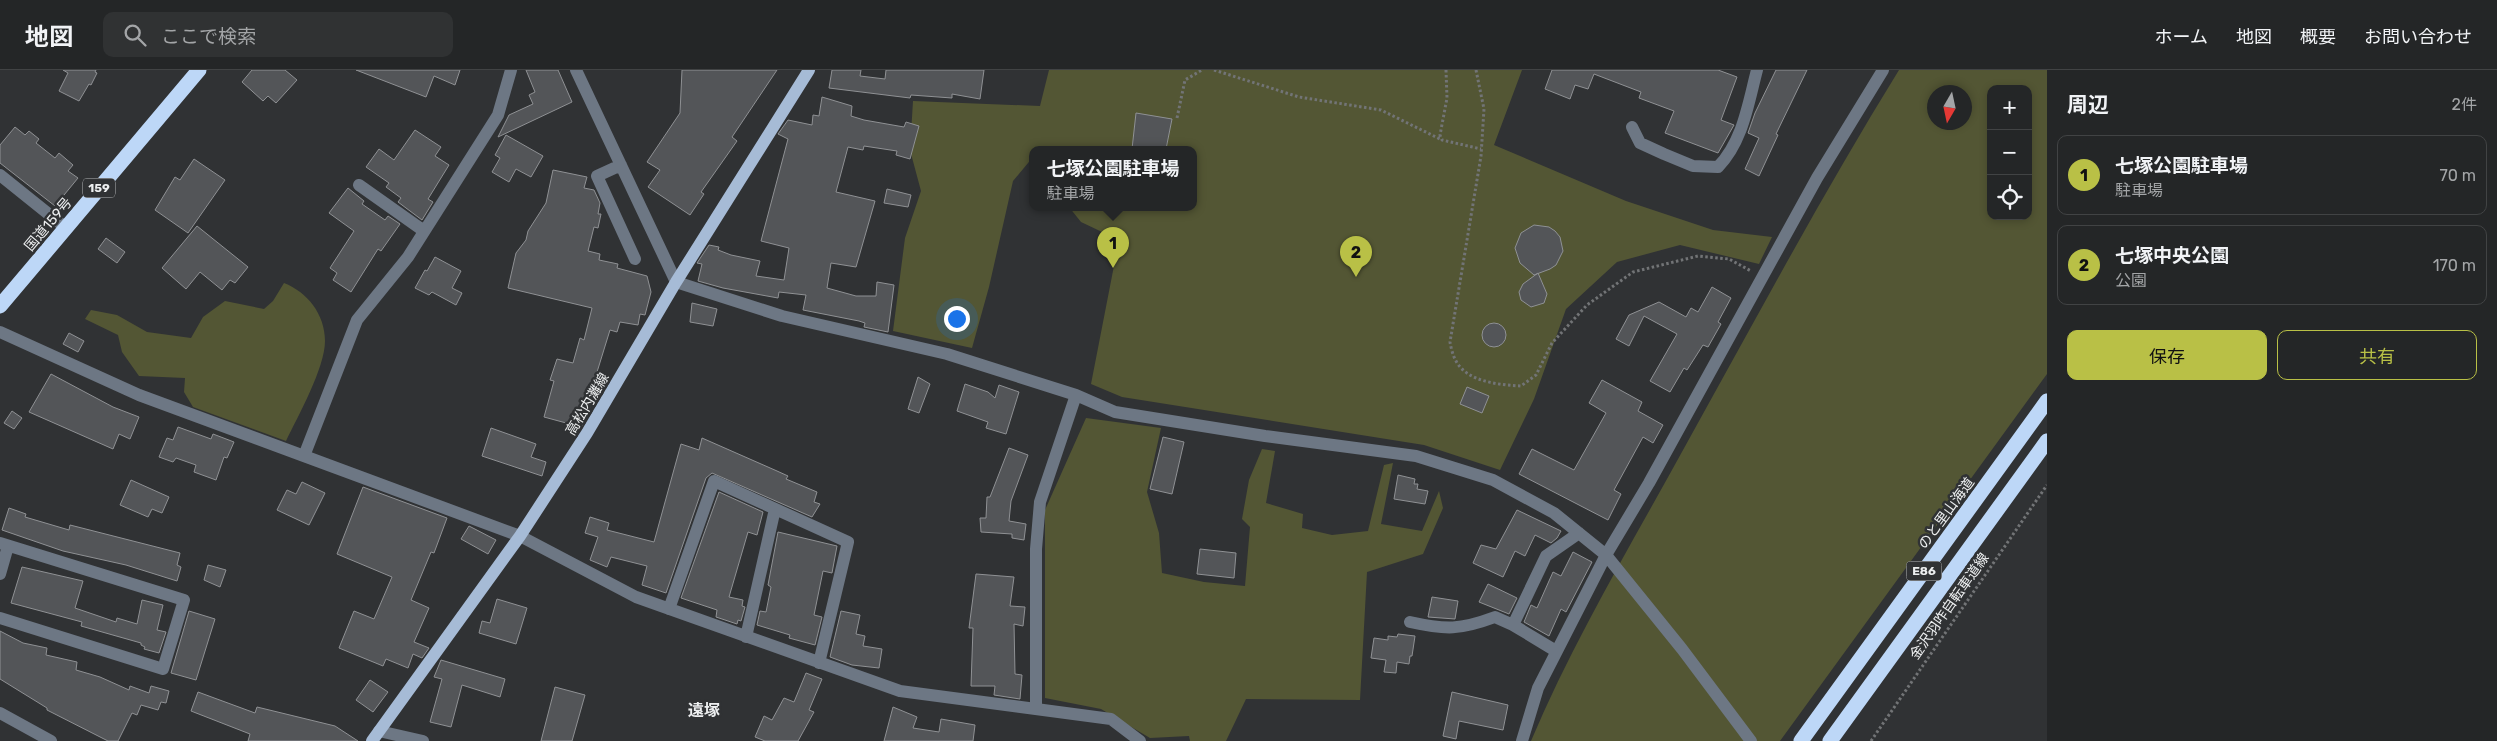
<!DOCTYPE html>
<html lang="ja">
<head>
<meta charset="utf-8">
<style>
	body { margin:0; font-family:Rubik,"Noto Sans JP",sans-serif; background:#303233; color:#f1f3f6 }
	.controls { position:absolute; right:15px; top:15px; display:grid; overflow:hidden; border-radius:10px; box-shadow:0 2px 8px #0003 }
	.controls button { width:45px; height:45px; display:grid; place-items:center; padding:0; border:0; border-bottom:1px solid #414344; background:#242627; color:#f1f3f6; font:25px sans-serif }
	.compass { position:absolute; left:1927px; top:15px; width:45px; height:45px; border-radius:50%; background:#242627; box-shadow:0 2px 8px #0003; rotate:189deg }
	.you { position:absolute; left:956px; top:248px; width:18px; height:18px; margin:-12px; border:4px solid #fff; border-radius:50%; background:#1a73e8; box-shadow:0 0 0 8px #1a73e833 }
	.badge { display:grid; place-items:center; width:32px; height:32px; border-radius:50%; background:#b9c046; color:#111; font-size:16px; font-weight:700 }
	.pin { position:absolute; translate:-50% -41px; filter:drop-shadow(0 1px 2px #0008) }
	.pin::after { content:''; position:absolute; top:26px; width:18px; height:15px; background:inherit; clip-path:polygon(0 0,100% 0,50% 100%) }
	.popup { position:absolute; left:1029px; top:76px; width:168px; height:65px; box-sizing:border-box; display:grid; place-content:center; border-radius:10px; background:#242627; filter:drop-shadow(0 1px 4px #0005); font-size:16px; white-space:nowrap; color:#a3a5a7 }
	.popup b { font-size:19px; color:#f1f3f6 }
	.popup::after { content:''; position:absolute; left:50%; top:100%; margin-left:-10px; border:10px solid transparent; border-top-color:#242627 }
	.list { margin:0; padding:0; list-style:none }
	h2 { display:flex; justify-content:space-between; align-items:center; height:65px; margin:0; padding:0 20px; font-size:21px }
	h2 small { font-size:16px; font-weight:400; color:#a3a5a7 }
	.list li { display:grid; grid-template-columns:32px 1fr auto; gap:15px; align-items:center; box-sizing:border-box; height:80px; margin:0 10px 10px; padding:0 10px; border:1px solid #414344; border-radius:10px }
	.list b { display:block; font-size:19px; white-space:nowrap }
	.list p { margin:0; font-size:16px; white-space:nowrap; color:#a3a5a7 }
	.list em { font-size:16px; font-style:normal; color:#a3a5a7 }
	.actions { display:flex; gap:10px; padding:15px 20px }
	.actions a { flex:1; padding:11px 0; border:1px solid #b9c046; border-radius:10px; text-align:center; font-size:18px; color:#b9c046 }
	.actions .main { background:#b9c046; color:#111 }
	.icon { flex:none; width:28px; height:28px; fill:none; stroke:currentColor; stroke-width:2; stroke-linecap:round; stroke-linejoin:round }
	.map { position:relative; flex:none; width:2047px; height:671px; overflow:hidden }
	header { display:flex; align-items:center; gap:30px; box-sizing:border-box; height:70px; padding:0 25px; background:#242627; border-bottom:1px solid #414344 }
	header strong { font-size:24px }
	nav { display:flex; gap:28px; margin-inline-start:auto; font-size:18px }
	.search { width:350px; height:45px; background:#303233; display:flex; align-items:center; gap:12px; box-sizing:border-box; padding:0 18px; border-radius:10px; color:#a3a5a7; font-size:19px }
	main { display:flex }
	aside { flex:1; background:#242627 }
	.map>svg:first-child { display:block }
	.green { fill:#535634; fill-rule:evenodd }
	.building { fill:#535558; stroke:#8f9194 }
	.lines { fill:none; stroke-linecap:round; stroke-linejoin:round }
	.path { stroke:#727476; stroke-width:3; stroke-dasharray:2.5 2.5; stroke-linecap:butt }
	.minor { stroke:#6d7784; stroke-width:12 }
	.major { stroke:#a6bbd6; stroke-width:12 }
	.highway { stroke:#bdd7f7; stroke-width:15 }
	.labels { text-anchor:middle; stroke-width:5; stroke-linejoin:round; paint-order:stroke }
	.shield { fill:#303234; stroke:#b4b6b8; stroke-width:1 }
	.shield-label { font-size:12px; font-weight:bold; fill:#edeff0 }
	.street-label { font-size:14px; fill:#edeff0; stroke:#303234 }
	.quarter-label { font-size:16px; font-weight:bold; fill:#edeff0; stroke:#303234 }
</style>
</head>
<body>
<header>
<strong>地図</strong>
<div class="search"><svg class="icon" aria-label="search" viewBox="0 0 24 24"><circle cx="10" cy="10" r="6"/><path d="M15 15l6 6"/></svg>ここで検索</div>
<nav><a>ホーム</a><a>地図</a><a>概要</a><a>お問い合わせ</a></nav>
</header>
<main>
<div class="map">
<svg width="2047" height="671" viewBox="0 0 2047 671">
	<rect width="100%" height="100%" fill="#303234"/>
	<!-- green -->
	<path class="green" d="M1049,0h473l-28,75 132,56 87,29 59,7 -13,27 -79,-19 -63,17 -51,47 -32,90 -34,71 -76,-25 -302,-48 -31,-13 28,-144 -38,-18 -12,-15h124v-58h-160v8l-20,24 -24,106 -17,61 -79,-17 12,-93 16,-47 -11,-41 3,-49 127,5z
		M1899,0h148v304l-267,367h-249c44,-104 103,-201 157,-300 69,-124 136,-250 211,-371zM1991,19h37v127h-37zM1934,22h30v30h-30z
		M284,213c23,9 41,31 41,58 0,27 -27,75 -39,100l-93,-34 -9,-15 1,-14 -46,-2 -17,-24 -4,-17 -33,-16 6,-9 26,5 30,17 44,6 12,-21 22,-16 39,8 9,-8z
		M1086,348l75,10 -14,64 12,41 3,40 42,9 41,4 5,-59 -8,-8 7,-39 13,-31 13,2 -9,52 37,11 -1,14 30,7 36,-4 16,-66 9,-2 -12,61 41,7 17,-40 4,17 -20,46 -56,18 -7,128 -114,-1 -20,42h-36l-1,-5 -39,2 -49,-29 -56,-11v-188z"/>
	<!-- building -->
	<path class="building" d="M63,0h33l-1,2 2,1 -6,12 -2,-1 -10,17 -20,-10 9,-18z
		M252,0h33l12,10 -21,23 -8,-7 -5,5 -21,-19z
		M356,0h104l-5,15 -21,-9 -8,21z
		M526,0h32l14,32 -74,35 11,-22 24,-11 -4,-9 6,-3z
		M682,0h95l-45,67 5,4 -36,51 3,2 -14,21 -42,-28 12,-17 -13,-8 33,-49z
		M832,0h29l-1,6 25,3 1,-9h98l-4,29 -28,-5v4l-41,-3 -1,3 -81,-10z
		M1552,0h166l19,7 -16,43 13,5 -16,28 -53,-20 9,-22 -35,-13 2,-6 -47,-18 -6,15 -13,-4 -5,14 -25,-10z
		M1776,0h31l-31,64 2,1 -19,41 -14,-7 14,-31 -11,-5 7,-20z
		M822,27l30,9 -1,10 13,4 40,7 2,-5 13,4 -9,33 -14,-4 1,-4 -33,-5 -1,4 -15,-3 -12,45 39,9 -19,66 -25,-4 -4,25 29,8h20l1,-14 17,3 -6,47 -24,-5 1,-4 -6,-2 -56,-11 3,-15 -27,-3 -1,6 -55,-10 -25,-7 4,-17 -5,-1 12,-18 10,2 -1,3 13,5 29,6 -4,15 28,4 5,-32 -28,-7 27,-102 -10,-5 10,-14 24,5 1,-10 6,1z
		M1136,43l36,6 -6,30h-34z
		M15,57l10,8 4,-4 10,8 -3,4 19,15 4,-5 14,12 -5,6 10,7 -23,28 -55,-43v-18z
		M415,60l26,17 -6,9 14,9 -21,34 5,3 -11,18 -24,-18 3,-4 -15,-11 3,-4 -23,-16 13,-18 15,11z
		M506,65l37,21 -12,21 -15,-8 -7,13 -17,-10 8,-14 -5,-3z
		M194,89l31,21 -37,53 -33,-23 20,-33 5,3z
		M553,100l34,7 -3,11 10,2 6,13 -2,11h3l-3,14 -4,-1 -6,24 12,3 -1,6 19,4 -1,4 30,8 4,16 -6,23 -5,-1 -2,11 -18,-3 -3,10 -7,-2 -21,68 3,1 -5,18 -6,10 -37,-10 10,-36 -4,-1 7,-21 16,4 7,-25 4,2 8,-32 -84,-20 8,-35 10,-13 2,-9 18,-28z
		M348,118l16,13 -2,3 23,16 3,-4 12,8 -19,27 -3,-2 -27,43 -18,-12 4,-7 -7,-5 24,-37 -25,-18z
		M887,119l24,6 -3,12 -24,-4z
		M1534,155l15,2 6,4 5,6 3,14 -7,14 -6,4 -16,6 -14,-12 -5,-15 6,-15z
		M197,156l51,41 -13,16 -5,-3 -8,10 -22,-18 -14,17 -24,-21z
		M106,168l19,14 -8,11 -19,-14z
		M435,187l26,14 -9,17 10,5 -6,12 -24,-13 -3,3 -14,-7 10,-18 2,1z
		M1538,203l9,21 -3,9 -13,4 -10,-7 -2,-8 4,-8z
		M1712,217l19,11 -13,24 3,2 -13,23 -5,-2 -16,25 -3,-2 -14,24 -20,-11 27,-47 -33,-18 -15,30 -13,-7 13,-24 30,-13 27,15 5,-9 7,4z
		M692,233l25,6 -4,17 -23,-4z
		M1482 265a12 12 0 1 1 24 0a12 12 0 1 1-24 0Z
		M69,263l15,8 -6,11 -15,-8z
		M51,304l62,33 26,10 -9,22 -11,-5 -6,15 -84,-37z
		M918,307l12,7 -11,29 -11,-4z
		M1602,310l40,22 -4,9 25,14 -10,18 -10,-6 -29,53 7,4 -13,26 -89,-46 13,-25 42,21 32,-57 -17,-10z
		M965,314l23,8 7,6 4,-13 20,7 -13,42 -20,-6 2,-6 -31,-11z
		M1467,317l22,9 -7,17 -22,-9z
		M12,341l10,7 -8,11 -10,-6z
		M178,357l33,12 2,-5 21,8 -7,16 -3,-1 -8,23 -22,-8 2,-7 -20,-7 -3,4 -14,-5 8,-19 6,2z
		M491,358l45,16 -5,13 15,5 -4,14 -60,-20z
		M1163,367l21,5 -12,52 -22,-5z
		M702,368l75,33 11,5 -2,3 31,13 -3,10 6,2 -8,13 -100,-44 -6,5 -40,115 -24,-8 5,-19 -36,-9 -4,10 -17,-7 8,-23 -13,-4 5,-16 19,6 -2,7 47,12 27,-98 18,6z
		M1009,378l19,7 -17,46 -2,20 17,3 -2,16 -12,-2v-4l-31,-2 -1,-14h6l1,-21h3z
		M1398,405l17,4 -1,5h4l-1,5 11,2 -3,13 -31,-5z
		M131,410l38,17 -7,16 -10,-4 -4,8 -28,-12z
		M302,412l23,11 -16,32 -32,-15 10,-20 9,4z
		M363,417l84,31 -13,35 -3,-1 -20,48 18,8 -15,34 15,6 -7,10 -9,-4 -5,14 -22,-9 -3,7 -44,-18 15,-37 20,8 18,-42 -55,-23z
		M719,422l44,20 -6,23 -9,-3 -19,65 14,3 -1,6 3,1 -4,14 -3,-1 -1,4 -21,-7 1,-7 -36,-12z
		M9,438l17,6 -1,3 44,13 1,-5 110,28 -3,12 4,2 -4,14 -51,-16 -63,-14 -61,-21z
		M1517,440l44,21 -4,7 -6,5 -16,-8 -10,21 -10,-5 -12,26 -30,-14 8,-18 15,4z
		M469,456l27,14 -8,14 -27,-15z
		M778,462l59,14 -5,27 -9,-2 -9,44 8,2 -7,28 -26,-7 1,-3 -33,-10 3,-14 6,1 5,-25 -3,-2z
		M1200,479l36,4 -2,25 -37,-4z
		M1573,482l19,10 -26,50 -5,-3 -12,27 -25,-14 7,-17 6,3 16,-36 8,4z
		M208,495l18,5 -6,17 -16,-7z
		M22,497l61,14 -8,27 41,14 1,-4 20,6 5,-24 21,5 -6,25 9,2 -7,21 -15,-4 1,-2 -4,-2v-2l-60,-17 1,-4 -71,-19z
		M976,504l38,3 -4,29 15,1 -2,19 -9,-2 1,50 7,1 -2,24 -26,-4 1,-9h-24l2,-58h-4z
		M1488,514l29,14 -8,16 -30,-12z
		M1432,527l26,4 -3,18 -27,-2z
		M497,529l30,9 -11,36 -37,-11 3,-12 8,2z
		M189,541l26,8 -19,61 -25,-7z
		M841,541l19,4 -4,19 9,2 -2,10 19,3 -3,19 -27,-3 -22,-8z
		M0,561l23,12 24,5 -1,7 31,7 -1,8 24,7 29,13 1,-4 19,7 2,-7 18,5 -3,12 -5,-1 -3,8 -17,-5 -4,10 -5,-2 -14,28h-10l-61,-31v-2l-47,-29z
		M1398,564l17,2 -3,20h-2l-1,8 -12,-2 -1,11 -12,-1 2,-12 -15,-2 3,-20 14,2v-4l9,1z
		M441,590l64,19 -5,18 -38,-12 -11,42 -21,-5 12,-43 -8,-2z
		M806,603l16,6 -13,31 5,2 -16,29h-33l-10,-4 9,-21 8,4 12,-22 10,4z
		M370,610l18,12 -15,20 -17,-12z
		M555,617l30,8 -13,46h-31z
		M198,622l57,21 2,-6 78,19 23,15h-110l2,-7 -59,-23z
		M1452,622l56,13 -5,25 -44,-9 -3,18 -13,-3z
		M893,637l24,10 -4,11 26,4 2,-13 34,6 -2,16h-89z"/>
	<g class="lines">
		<!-- path -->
		<path class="path" d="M1214,0l85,27 82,13 61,30
			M1446,0l1,28 -7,37 2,5 39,9
			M1476,0l8,39 -3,47 -31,186c1,6 3,14 6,19 11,21 44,24 65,25l15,-11 16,-32 35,-38 46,-33 65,-16 31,3 22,12
			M1177,48l8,-38 17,-10
			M1871,671l176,-256"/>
		<!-- minor -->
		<path class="minor" d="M576,0l100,212 106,34 165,38 129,41 39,17 150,24 151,20 77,24 61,33 52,42 76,94 69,92
			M1632,57l8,16 24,11 29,12 25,1c25,-26 30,-63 39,-97
			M621,95l-24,11 38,83
			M0,105l66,53
			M359,115l65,46
			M0,262l139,63 165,61 53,-136 51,-63 90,-142 13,-45
			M304,386l216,80 116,61 264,94 211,28 29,22
			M0,473l184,57 -21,69 -163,-51
			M0,504l8,-28
			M669,539l45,-128 134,61 -29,121
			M1410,552c36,8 50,8 85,-5l18,8
			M746,567l29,-128
			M1556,581l-43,-26 33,-69 33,-23
			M1036,639v-160l4,-47 36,-107
			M0,643l51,28
			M379,661l44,10
			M1522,671l16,-53 68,-133 43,-72 168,-305 66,-108"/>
		<!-- major -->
		<path class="major" d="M372,671l148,-205 67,-103 89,-151 133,-212"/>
		<!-- highway -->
		<path class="highway" d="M0,236l199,-236
			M1801,671l246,-340
			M1830,671l217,-300"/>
	</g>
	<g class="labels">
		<!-- shield labels -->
		<g class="shield">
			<rect x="83" y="108.5" width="32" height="19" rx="4"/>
			<rect x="1906.5" y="491.5" width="35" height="19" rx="4"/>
		</g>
		<g class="shield-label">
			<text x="99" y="122">159</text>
			<text x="1924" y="505">E86</text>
		</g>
		<!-- street labels -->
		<g class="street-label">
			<text transform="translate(48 154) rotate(-50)" y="5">国道159号</text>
			<text transform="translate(587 334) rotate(-59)" y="5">高松内灘線</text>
			<text transform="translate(1946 443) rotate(-54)" y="5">のと里山海道</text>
			<text transform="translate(1949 536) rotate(-55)" y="5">金沢羽咋自転車道線</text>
		</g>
		<!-- quarter labels -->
		<g class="quarter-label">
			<text x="704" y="646">遠塚</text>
		</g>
	</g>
</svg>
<div class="controls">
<button>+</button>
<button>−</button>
<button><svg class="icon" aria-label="locate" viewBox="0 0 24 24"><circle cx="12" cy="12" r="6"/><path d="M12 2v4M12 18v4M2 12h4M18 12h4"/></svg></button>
</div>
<svg class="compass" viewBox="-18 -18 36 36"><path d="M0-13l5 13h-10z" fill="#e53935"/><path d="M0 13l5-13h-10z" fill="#a3a5a7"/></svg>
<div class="you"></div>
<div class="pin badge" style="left:1113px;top:198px">1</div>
<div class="popup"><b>七塚公園駐車場</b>駐車場</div>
<div class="pin badge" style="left:1356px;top:207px">2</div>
</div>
<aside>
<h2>周辺<small>2件</small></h2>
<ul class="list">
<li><span class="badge">1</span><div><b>七塚公園駐車場</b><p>駐車場</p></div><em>70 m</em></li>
<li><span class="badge">2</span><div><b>七塚中央公園</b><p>公園</p></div><em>170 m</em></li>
</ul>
<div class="actions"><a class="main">保存</a><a>共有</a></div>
</aside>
</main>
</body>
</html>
